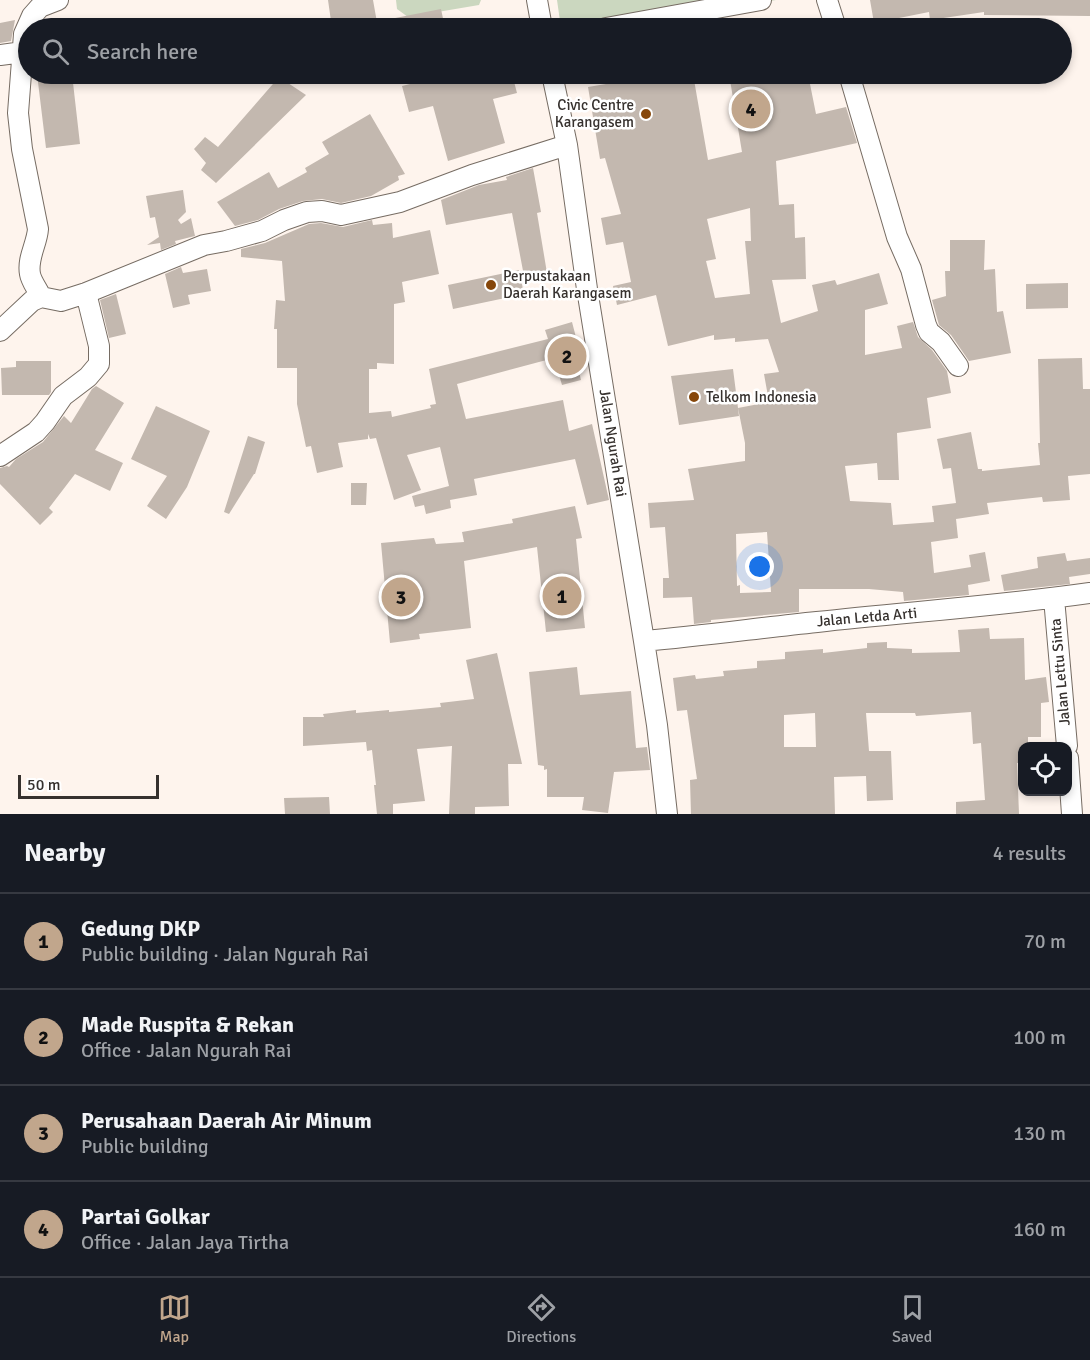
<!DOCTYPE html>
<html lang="en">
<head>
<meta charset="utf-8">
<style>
	body { margin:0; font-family:Signika,sans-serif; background:#20242c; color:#f1f3f6 }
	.controls { position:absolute; right:18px; bottom:18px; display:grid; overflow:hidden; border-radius:12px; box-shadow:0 3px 9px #0003 }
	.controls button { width:54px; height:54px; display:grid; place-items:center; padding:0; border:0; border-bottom:2px solid #363941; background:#171b24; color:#f1f3f6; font:30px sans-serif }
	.scale { position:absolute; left:18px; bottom:15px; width:141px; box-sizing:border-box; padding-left:6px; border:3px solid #36312e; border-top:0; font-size:16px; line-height:21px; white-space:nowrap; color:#36312e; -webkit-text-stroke:4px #fff; paint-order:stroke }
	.you { position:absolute; left:760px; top:567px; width:21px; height:21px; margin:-15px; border:4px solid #fff; border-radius:50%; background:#1a73e8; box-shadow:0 0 0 9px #1a73e833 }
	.badge { display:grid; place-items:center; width:39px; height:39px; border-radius:50%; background:#c1a68c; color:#111; font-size:20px; font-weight:700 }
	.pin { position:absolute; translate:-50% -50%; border:3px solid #fff; box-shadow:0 2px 6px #0006 }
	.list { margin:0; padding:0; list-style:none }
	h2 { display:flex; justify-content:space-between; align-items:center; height:78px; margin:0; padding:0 24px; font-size:26px }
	h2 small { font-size:20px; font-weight:400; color:#9ea1a6 }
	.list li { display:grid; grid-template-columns:39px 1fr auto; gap:18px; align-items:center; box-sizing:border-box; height:96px; padding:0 24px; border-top:2px solid #363941 }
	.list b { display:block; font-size:22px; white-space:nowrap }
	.list p { margin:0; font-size:20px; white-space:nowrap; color:#9ea1a6 }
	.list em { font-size:20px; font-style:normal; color:#9ea1a6 }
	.icon { flex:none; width:33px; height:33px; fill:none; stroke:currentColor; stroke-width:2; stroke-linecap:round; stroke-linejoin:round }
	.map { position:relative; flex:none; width:1090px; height:814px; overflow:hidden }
	.search { position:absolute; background:#171b24; box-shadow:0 3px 9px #0003; left:18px; right:18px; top:18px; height:66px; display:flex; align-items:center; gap:15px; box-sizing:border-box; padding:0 21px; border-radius:33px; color:#9ea1a6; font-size:22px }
	.sheet { height:462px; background:#171b24 }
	nav { display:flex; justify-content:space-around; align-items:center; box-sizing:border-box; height:84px; border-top:2px solid #363941; background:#171b24; font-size:16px; color:#9ea1a6 }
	nav a { display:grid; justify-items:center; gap:3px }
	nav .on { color:#c1a68c }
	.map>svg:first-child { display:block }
	.green { fill:#cbd7bf }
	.building { fill:#c3b8af; fill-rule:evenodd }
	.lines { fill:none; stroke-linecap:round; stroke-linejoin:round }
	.minor-casing { stroke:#766c63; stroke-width:22 }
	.minor { stroke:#fff; stroke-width:20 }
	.poi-dot { fill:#86470b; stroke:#fff; stroke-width:2 }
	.labels { text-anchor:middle; stroke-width:5; stroke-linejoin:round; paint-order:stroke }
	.poi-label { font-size:15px; fill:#36312e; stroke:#fff; text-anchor:start }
	.street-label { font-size:15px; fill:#36312e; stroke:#fff }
</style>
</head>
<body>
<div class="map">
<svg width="1090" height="814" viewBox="0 0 1090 814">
	<rect width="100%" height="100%" fill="#fef4ed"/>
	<!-- green -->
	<path class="green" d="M396,0h85l-2,5 -71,12 -11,-8z
		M557,0h219l-162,28h-53z"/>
	<!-- building -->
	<path class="building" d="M328,0h45l5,28h-46z
		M870,0h220v16l-106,-1v-3l-54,8 -1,-8 -55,11z
		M441,9l4,19h-65v-7z
		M15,20l-4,21 -11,2v-20z
		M37,74h35l8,70 -34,4z
		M450,74h62l5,19 -24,6 12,44 -57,18 -15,-55 -24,6 -7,-26z
		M666,74h27l15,86 34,-8 -13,-78h79l8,40 30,-7 11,36 -81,18 3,44 15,-1 1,34 10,-1 1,42 -34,1 9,43 37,-12 -6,-26 23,-5 2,5 42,-12 9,31 -23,6v45l37,-7 -5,-22 16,-4 5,15 14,13 15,21 4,22 -24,5 4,30 -34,5 2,47h-21l-1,-17 -32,3 5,35 41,2 2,22 41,-3 -2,-16 24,-3 -5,-35 -8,1 -6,-30 34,-7 7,37h4v2l58,-6 -2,-22h2l-2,-84 44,-1 1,31h7v85l-22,2 2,24 -27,2 -1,-5 -55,6 2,11 -33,5 2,19 -27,4 3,31 37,-6 -2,-12 16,-3 5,29 -22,4 1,10 -65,6 -1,-9 -34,-3h-70v23l-88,8v2l-17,2 -2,-27 -29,1v-20h6l-4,-51 -15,1 -2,-25 46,-3 -6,-31 57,-8v-18l-7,-35 31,-6 -5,-28 15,-2 -11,-33 -33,3v-4l-21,2v-5l-46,11 -12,-51 -39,10 -4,-19 18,-4 -8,-40 -17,3 -5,-27 20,-4 -16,-56 -5,1 -12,-72zM750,208l1,33h-6l5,53 -35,4 -9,-37 10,-2 -9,-40zM767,532l4,60 -31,1v-8l-3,1 -1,-52z
		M279,77l27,18 -90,88 -15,-13 5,-7 -12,-14 11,-12 13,10z
		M370,114l35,60 -7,2 1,4 -28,16 -30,7 -19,-4 -19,2 -24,8 -21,11 -23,6 -18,-24 52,-30 9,16 29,-16 -2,-4 24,-14 -7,-12z
		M533,168l8,44 -4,1 10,60 -23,3 -12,-63 -66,12 -5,-25 38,-15 28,-5 -1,-3z
		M183,190l3,22 -8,8 3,4 10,-6 4,18 -20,5 1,3 -15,6 -1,-7 -13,2 12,-8 -4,-20 -5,1 -4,-22z
		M372,220l1,5 19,-2 1,15 37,-8 9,44 -37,8 3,20 -11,2v60l-17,-1v6h-8v44l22,-2 1,6 39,-9 -1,-3 6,-1 -7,-35 119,-30 -3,-9 27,-8 6,23 -5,2 8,33 -19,5 -8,-27 -97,26 9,35 97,-19 6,31 23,-7 17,76 -22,5 -12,-46 -101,20 3,16 -27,5 1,8 -25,6 -2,-9 -9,2 -3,-11 37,-10 -9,-39 -33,8 14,35 -27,10 -18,-62 -6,1 -2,-5v5l-30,4 5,24 -26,6 -6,-27 -5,1 -9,-43v-36h-20v-39h-3l2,-29 9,1 -3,-40 -41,-4v-8l24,-6 44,-19 12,-1 22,4z
		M950,240h35l-1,30 11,-1 2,43 6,-1 8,42 -42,8 -18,-26 -12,-10 -7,-25 14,-4 -1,-25h5z
		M181,267l2,6 24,-4 4,22 -23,4 2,9 -17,4 -8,-34z
		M519,270l5,24 -71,15 -5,-24z
		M1068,283v25l-42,1v-25z
		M116,294l10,40 -17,4 -9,-38z
		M16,361h35v31l-2,3h-47l-1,-27 15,-1z
		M733,369l6,47 -60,9 -8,-49z
		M96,386l28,17 -29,47 28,13 -13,28 -35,-17 -26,34 4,4 -13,13 -40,-41v-16l7,-2 2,1 7,-8 27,-17 21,-26 7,7 21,-34z
		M156,406l54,25 -23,56 -21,32 -19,-13 20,-30 -36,-17z
		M248,436l17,6 -10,32h-1l-25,40 -5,-2z
		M351,483h16l-1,22h-15z
		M575,506l7,32 -6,1 9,89 -39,4 -9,-85 -73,14 7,67 -52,6 1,5 -30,4 -9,-100 53,-5 2,6 28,-2 -2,-10 51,-9 -1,-4z
		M1065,553l2,8 23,-3v16l-21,3 1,7 -66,7 -3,-16 37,-7 -1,-11z
		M989,628l1,11 34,-1 1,42 21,-3 3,25 -8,1v34h-13v10h-5v16h-6l2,51h-63v-12l29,-2 -4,-57 -8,1 -2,-32 -55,4 -1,-3h-49l3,38h22l2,49 -26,1 -1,-25 -32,1 1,37h-144l-1,-34 7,-1 -10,-69 -10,1 -4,-33 22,-3 1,4 28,-3 -1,-5 34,-3v-7l28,-2v-7l38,-3v4l44,-5v-5l20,-1v6l25,1v4l48,-1 -2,-22zM815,713l1,34h-32v-32z
		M497,653l25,111h-14l1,42 -34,1v7h-26l3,-68 -35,3 8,52 -32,3v10h-16l-3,-29h2l-4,-35 -5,1 -1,-9 -63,4v-29h21l-1,-3 33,-4v3l33,-3v2l52,-5 -1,-4 34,-4 -8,-39z
		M577,667l3,28 51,-4 5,57 11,-1 3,23 -36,2 -6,41 -26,-3 2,-13h-37v-28l-3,1v-4l-6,-1 -9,-93z
		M329,797l1,17h-45l-1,-16z"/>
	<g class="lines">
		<!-- minor casing -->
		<g class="minor-casing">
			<path id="minor" d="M537,0l5,28
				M827,0l9,28
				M606,28l155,-28
				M0,55l23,-3
				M552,74l15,71 20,144 57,352 13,84 10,89
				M849,74l48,163 14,32 15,56 3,7 12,10 17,24
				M41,297c-3,-7 -10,-16 -11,-23 -3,-16 7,-30 8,-45l-16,-80 -4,-36 6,-79 8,-18 8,-9 18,-7
				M0,331l32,-30 9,-4 20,4 25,-8 118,-48 22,-4 36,-10 22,-11 23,-8 15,-1 19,4 59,-13 72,-27 95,-30
				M0,456l36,-24 9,-10 18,-26 25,-19 11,-13v-18l-13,-53
				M1054,598l13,148
				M644,641c58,-5 115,-13 173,-19 91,-10 182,-16 273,-29
				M1068,758l4,56"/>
		</g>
		<!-- minor -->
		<use href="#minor" class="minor"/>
	</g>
	<!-- markers -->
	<g class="poi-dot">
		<circle cx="646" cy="114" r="6"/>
		<circle cx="491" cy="285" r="6"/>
		<circle cx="694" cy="397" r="6"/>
	</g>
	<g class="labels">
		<!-- poi labels -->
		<g class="poi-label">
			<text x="634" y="110" text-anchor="end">Civic Centre<tspan x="634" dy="17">Karangasem</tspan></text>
			<text x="503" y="281">Perpustakaan<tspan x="503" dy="17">Daerah Karangasem</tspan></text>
			<text x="706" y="402">Telkom Indonesia</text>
		</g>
		<!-- street labels -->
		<g class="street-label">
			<text transform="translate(613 443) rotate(81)" y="5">Jalan Ngurah Rai</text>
			<text transform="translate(867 617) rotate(-5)" y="5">Jalan Letda Arti</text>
			<text transform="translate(1060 672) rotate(-95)" y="5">Jalan Lettu Sinta</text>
		</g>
	</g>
</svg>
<div class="controls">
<button><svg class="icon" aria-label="locate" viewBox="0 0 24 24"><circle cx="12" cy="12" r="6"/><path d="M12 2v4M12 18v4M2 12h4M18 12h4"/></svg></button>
</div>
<div class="scale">50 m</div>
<div class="you"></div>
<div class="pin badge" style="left:562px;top:596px">1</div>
<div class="pin badge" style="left:567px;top:356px">2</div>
<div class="pin badge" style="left:401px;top:597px">3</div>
<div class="pin badge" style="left:751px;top:109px">4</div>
<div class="search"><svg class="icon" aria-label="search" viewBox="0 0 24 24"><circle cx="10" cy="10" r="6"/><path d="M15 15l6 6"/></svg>Search here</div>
</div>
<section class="sheet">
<h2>Nearby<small>4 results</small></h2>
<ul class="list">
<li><span class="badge">1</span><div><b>Gedung DKP</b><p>Public building · Jalan Ngurah Rai</p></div><em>70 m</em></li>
<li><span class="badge">2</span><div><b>Made Ruspita &amp; Rekan</b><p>Office · Jalan Ngurah Rai</p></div><em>100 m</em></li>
<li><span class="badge">3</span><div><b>Perusahaan Daerah Air Minum</b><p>Public building</p></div><em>130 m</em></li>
<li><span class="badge">4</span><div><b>Partai Golkar</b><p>Office · Jalan Jaya Tirtha</p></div><em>160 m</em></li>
</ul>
</section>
<nav>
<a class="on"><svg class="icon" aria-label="map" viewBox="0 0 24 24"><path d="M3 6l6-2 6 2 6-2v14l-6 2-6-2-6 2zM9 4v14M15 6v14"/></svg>Map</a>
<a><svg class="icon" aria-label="directions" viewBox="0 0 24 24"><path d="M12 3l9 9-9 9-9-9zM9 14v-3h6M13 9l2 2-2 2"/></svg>Directions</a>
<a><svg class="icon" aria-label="saved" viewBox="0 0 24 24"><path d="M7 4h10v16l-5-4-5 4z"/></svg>Saved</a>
</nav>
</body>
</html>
